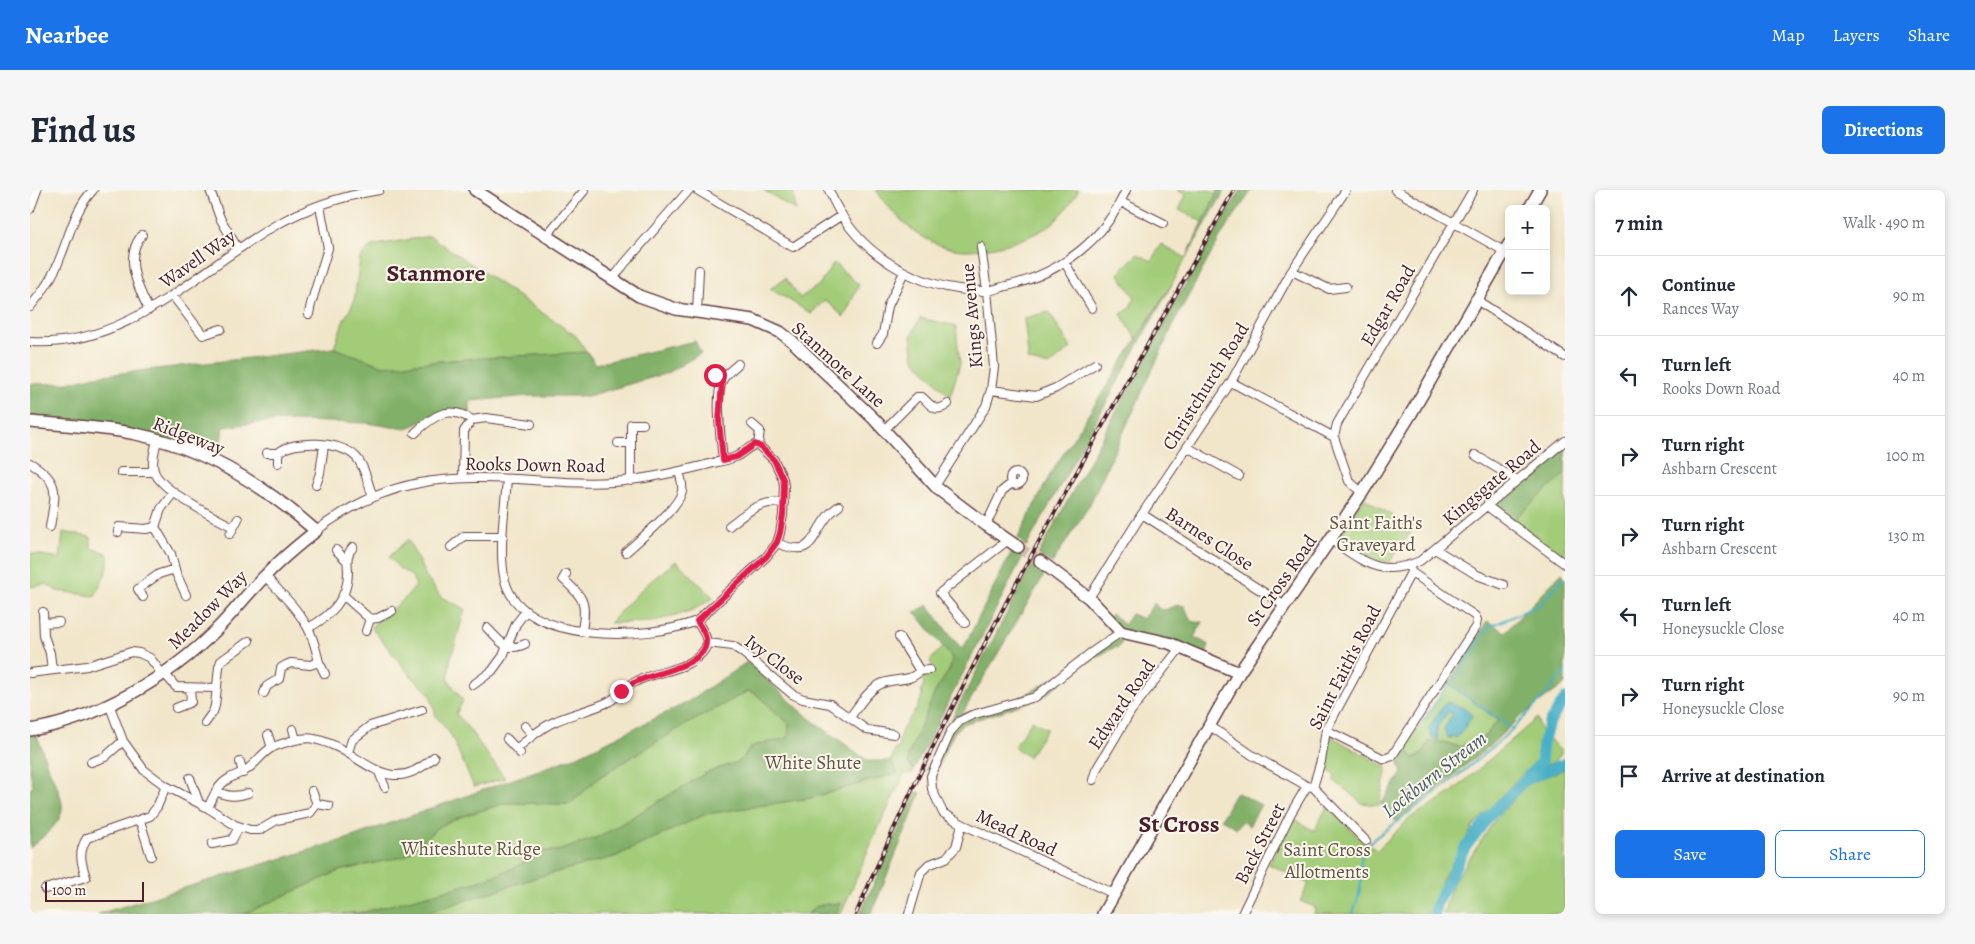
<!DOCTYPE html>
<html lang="en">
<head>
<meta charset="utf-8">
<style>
	body { margin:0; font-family:Alegreya,serif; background:#f6f6f7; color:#1f2937 }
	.controls { position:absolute; right:15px; top:15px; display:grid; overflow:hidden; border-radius:8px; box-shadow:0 2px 8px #0003 }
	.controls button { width:45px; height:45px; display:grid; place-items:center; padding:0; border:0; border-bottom:1px solid #e0e1e3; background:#fff; color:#1f2937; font:25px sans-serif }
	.scale { position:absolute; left:15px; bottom:12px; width:99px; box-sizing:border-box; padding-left:5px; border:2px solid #4a1f2b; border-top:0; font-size:14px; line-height:18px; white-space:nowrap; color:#4a1f2b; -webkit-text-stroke:4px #fbf7ec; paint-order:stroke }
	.stop { position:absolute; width:15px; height:15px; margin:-11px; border:4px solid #e11d48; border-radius:50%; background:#fff }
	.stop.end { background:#e11d48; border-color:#fff; box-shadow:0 1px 5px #0008 }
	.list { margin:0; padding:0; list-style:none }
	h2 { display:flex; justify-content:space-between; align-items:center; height:65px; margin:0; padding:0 20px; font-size:21px }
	h2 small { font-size:16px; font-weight:400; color:#747a83 }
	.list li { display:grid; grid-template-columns:32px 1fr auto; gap:15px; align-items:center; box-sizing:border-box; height:80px; padding:0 20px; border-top:1px solid #e0e1e3 }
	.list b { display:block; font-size:19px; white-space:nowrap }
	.list p { margin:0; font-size:16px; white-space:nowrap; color:#747a83 }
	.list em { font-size:16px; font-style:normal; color:#747a83 }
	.actions { display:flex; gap:10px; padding:15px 20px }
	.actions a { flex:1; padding:11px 0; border:1px solid #1a73e8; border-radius:8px; text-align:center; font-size:18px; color:#1a73e8 }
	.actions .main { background:#1a73e8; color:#fff }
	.icon { flex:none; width:28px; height:28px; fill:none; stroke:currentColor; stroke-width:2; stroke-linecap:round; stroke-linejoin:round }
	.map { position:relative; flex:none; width:1535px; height:724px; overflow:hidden; border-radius:8px }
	header { display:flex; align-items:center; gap:30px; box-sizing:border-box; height:70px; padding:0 25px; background:#1a73e8; color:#fff }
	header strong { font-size:24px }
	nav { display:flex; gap:28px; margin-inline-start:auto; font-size:18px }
	.intro { display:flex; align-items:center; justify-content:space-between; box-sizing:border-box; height:120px; padding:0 30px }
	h1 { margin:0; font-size:35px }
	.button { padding:12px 22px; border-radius:8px; background:#1a73e8; color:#fff; font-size:18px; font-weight:700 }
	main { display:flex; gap:30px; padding:0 30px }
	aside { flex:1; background:#fff; border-radius:8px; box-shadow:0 2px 8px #0003 }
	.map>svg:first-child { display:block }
	.green { fill:#a2cc78; stroke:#767652 }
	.forest { fill:#81b068; stroke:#66684a }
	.water { fill:#48b0c7; stroke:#496879 }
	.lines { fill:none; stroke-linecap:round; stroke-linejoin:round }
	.stream { stroke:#48b0c7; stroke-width:2 }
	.river { stroke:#48b0c7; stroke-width:11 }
	.secondary-tunnel { stroke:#d0beaa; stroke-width:11; stroke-dasharray:11 5.5; stroke-linecap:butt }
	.street-casing { stroke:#633d43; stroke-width:10 }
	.secondary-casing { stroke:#633d43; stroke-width:14 }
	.street { stroke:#fff; stroke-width:8 }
	.secondary { stroke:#fff; stroke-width:11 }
	.rail-casing { stroke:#4a1f2b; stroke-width:4 }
	.rail { stroke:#fbf7ec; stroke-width:2; stroke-dasharray:5.5; stroke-linecap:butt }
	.route { stroke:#e11d48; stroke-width:6 }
	.labels { text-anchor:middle; stroke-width:4; stroke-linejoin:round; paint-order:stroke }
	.street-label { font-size:19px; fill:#4a1f2b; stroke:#fbf7ec }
	.park-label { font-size:19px; fill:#645342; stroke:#fbf7ec }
	.water-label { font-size:20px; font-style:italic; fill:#495969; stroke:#fbf7ec }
	.district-label { font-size:24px; font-weight:bold; fill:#4a1f2b; stroke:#fbf7ec }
</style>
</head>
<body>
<header>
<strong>Nearbee</strong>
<nav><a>Map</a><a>Layers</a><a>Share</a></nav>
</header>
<div class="intro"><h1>Find us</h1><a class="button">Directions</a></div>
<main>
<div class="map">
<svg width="1535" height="724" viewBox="0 0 1535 724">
	<rect width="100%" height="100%" fill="#fbf7ec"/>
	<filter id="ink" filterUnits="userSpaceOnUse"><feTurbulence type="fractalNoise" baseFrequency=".02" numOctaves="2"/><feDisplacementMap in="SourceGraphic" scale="10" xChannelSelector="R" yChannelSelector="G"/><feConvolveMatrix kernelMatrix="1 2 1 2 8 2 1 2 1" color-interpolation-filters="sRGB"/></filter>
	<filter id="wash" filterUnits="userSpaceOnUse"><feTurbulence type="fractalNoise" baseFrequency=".0096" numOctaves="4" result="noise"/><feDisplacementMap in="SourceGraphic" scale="20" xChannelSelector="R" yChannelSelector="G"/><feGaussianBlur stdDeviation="1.12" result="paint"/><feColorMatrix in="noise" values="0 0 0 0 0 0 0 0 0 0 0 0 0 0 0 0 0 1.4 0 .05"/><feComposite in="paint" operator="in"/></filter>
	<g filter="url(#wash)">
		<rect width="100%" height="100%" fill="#f1e6ca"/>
		<!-- green -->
		<path class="green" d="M734,0h29l3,21z
			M846,0h203c-7,11 -14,22 -24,31 -21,19 -73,33 -101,28 -33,-6 -61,-33 -78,-59z
			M1147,0h32l10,5 -14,28 -26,-13 7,-15z
			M400,46l146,100 11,16 -134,8 -69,6 -50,-18 9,-26 11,-20 6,-44 11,-12z
			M1131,54l25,14 -14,26 -36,55 -15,-25 7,-4 7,-12 -17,-25 19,-19 15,7z
			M804,73l25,22 -15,32 -19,-17 -14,14 -25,-16 -16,-9 15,-11 15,20 19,-13z
			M1019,122l22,36 -22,18 -22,-6 1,-6 -4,-36z
			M890,128l36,8 4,38 -10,33 -36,-38 -3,-23z
			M1535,257v112l-72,-54z
			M1334,308l49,31 -23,33 -14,-1 -31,-21 -3,-9z
			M33,342l28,5v11l16,5c6,12 -7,31 -12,43l-38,-5 -10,-7 -17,3v-34l30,5z
			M378,349l17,36 16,22 24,12 -15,53 -2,17 15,22 -7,13c19,20 32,43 49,64l-31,9 -23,-52 -15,-19 -6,-22 -20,-19 -39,-48 31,-26 14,-15 -4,-10 -12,-7 -11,-12z
			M646,371l38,37 -21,12 -41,12 -43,1 37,-38z
			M913,456l9,12 -2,11 -15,23 -27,72 6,5 -1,4 -9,1 -33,70 -30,70h-418l118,-38 73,-19 92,-43 104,-16 88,-25 -7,-12 4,-12h3l3,-18 16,-23 5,-12 -1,-6 3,-6 -2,-8 12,-7 -4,-8z
			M1418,494l50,36 -14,17 -25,10 -15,-5 -31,16 -8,-11z
			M718,501l8,3 33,30 -1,15 -36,7 -12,15 -34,12 -105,63 -43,15h-14l-30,17 -37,14 -113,30 -21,2h-99l95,-43 67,-15 32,-29 22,-10 46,-14 64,1 31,-28 75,-46z
			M1507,528l3,11 22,23c-7,16 -28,13 -40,22l-48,51 -31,53 -13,36h-116l1,-7 -15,-6 9,-17 -40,-20 24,-46 21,13 13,-24 39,37 11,6 33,-32 41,-25z
			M1002,530l15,9 -19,28 -14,-10z
			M1297,544l60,34 -8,37 -17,-2 -29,-23 3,-4 -14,-10z
			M1535,579v145h-122l10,-31 44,-66 31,-33z"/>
		<!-- forest -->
		<path class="forest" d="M1188,0h7l-39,68z
			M1211,0h11l-30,44 -44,81 -89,191 -37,57 -14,-8 159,-292z
			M1142,94l-146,263 -8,-9 33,-65z
			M665,151l6,12 -33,20 -80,23h-59l-59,5v14l-26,-3 -39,17 -39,-6 -73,-2 -30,1 -40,5 -4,31 -26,-12 -163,-28v-34l37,-1 29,-7 238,-28 50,18 69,-6 134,-8 9,12z
			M1535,256v28l-53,47 -21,-16z
			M982,361l11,5 -109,213 -6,-5v-8l27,-64 15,-23 2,-11 -37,-46 13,-7 24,33 11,11z
			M1004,371l12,11 -84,142 60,-17 33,-20 6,5 -17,14 -35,13 -46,15 -9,9 -16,33 -10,5 -3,-1z
			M1532,383l3,6v105l-45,33 -34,32 -90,72 -15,-17 21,-31 -4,-14 7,-12 8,11 10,-4 6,-13 15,1 15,5 25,-10 14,-17 -50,-36 39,-63 18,11z
			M1124,413l7,7c9,0 14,-7 23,-4 7,10 2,18 19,16l-9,15 15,8 -3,9 -12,-3 -4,7 -19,-7 -1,-5 -24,-6h-23l-5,8 -3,-1 -26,14 -6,-4 30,-24 -9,-12 8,-7 12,11 7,-11 12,5z
			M717,472l62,56 59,43h23l7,12 -88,25 -104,16 -92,43 -73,19 -118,38h-80l21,-2 113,-30 37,-14 30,-17h14l43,-15 105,-63 34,-12 12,-15 36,-8 1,-14 -33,-30 -8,-3 -72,39 -75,46 -31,28 -64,-1 -46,14 -22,10 -32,29 -67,15 -95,43h-146l248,-75 232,-83 108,-53z
			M0,545l7,1c4,10 7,20 10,29 5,12 17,32 15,45 -2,15 -21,28 -32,38v-59l3,-2 -3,-16z
			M886,601l5,2 -50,121h-11z
			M1206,602l25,13 -12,21 -7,-5 -5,7 -16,-9z
			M810,713l-4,11h-28c7,-11 20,-10 32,-11z"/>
		<!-- water -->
		<path class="water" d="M1416,512l20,7 6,7 -14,21 -10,1 -4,-9 9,-16 -5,-1 -11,15 1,13 -7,-3 -2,-10z"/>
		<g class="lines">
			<!-- stream -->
			<path class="stream" d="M1393,532l24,-36
				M1482,538l-61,-43 38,-58 52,-23 21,-25h3
				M1323,724c3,-11 7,-20 8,-31 2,-21 -6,-23 10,-42 68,-51 142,-101 194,-170"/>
			<!-- river -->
			<path class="river" d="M1498,586l13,-13 2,-20 6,-20 16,-24
				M1405,724l1,-9 29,-57 27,-35 33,-33 40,-17"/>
		</g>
	</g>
	<g filter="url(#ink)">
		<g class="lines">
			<!-- secondary-tunnel -->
			<path class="secondary-tunnel" d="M988,357l22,14"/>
			<!-- street casing -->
			<g class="street-casing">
				<path id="street" d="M180,0l10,28 18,31
					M667,0l96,57 49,-32
					M799,0c25,64 90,101 156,101 8,0 18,-5 26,-6 51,-13 94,-46 115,-95
					M1365,0l109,61
					M1091,12l42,21
					M0,19l7,-19
					M112,45c-19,22 -4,53 7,75
					M516,46l38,-45
					M1035,73l27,45
					M1262,81l37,18 17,-2
					M582,90l13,-17 64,-73
					M143,106l30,39 18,-6
					M1445,109l90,58
					M0,117c14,-16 25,-33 32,-54 9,-23 14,-45 31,-63
					M667,122l2,-42
					M279,124l2,-10 17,-56 -8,-42
					M0,152c99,6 167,-72 246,-117 32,-18 67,-29 103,-35
					M847,153l6,-9 5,-28 16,-34
					M1201,192l103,55 15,44 13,12
					M961,200l45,6 20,-8 39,-24
					M722,234l8,7 -2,14
					M854,240l33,-33h5c10,9 13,17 26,7
					M385,243c18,-17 34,-29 57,-13
					M1304,247l3,-13 136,-234
					M127,250c-2,9 -6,22 -3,31 7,20 60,46 79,56
					M588,253h13
					M1157,257l52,29
					M237,263h11
					M1445,265l42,25
					M693,270c-2,-19 -8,-62 -1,-79 3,-7 11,-12 16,-17
					M0,273c32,19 25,31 20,64
					M248,273v-10c16,-14 63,-12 78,4 9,9 12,28 17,40
					M91,282h29l3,-3
					M980 289a6 6 0 1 1 12 0a6 6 0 1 1-12 0Z
					M433,287l1,-46 8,-11 14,-2 45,6
					M477,289c-2,29 -9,74 -2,102 18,65 144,59 192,40l70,-65 10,-13 3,-10 3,-18 1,-29 -1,-7 -9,-19 -16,-15
					M601,291v-57h12
					M286,295l4,-12 4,-28
					M905,296l51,-80 5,-16 3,-23 -7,-76 -6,-44
					M144,302l-13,17 -6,18 16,27 5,19 10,22
					M1457,316l78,58
					M1112,324l143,92
					M956,335l16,-34 10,-8
					M699,336c18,-14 31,-26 55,-23
					M286,341c72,-55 131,-56 217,-51 33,2 66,5 98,0 26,-3 50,-9 75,-15 10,-3 20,-4 29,-8 8,-3 15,-13 23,-12
					M88,342l1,-5 27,2 9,-2
					M200,344l8,-15
					M1301,350c34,22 48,38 89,21l145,-120
					M747,353c36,15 33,-4 50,-26 3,-4 8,-8 12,-11
					M421,357l13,-11h39
					M1405,359l42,26 27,10
					M306,360l11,11
					M596,362c13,-12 53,-44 56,-61 1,-6 -1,-13 -3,-19
					M536,384l-3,5c21,19 24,23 19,51
					M313,405l27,24 8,-1 14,-7
					M113,407l-5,-8 21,-15 16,-5
					M1059,408l53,-84 89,-132 60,-110 55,-82
					M13,422l1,24 6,17 2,17
					M14,433l15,-1
					M935,433l-25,-30 68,-53
					M278,438c21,-11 40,-29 40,-55 0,-10 -3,-17 5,-26
					M457,438c13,13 19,25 38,16
					M336,441l4,-12
					M869,447l21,34
					M677,453l26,3 9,6 50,42 11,5 27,5 37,26 27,4
					M289,472l6,12
					M0,483l57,-7 44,-14 8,1 11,5 12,16
					M134,483l12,14 41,1
					M443,495l19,-14 11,-15 13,-32 10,-13
					M234,503l3,-7 12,-7 2,-11 5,-3 5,-2 19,2 9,-3c-3,-11 -5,-23 -11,-34 -11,-20 -28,-36 -43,-52
					M79,514l14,37 21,29 22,16 42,22 27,17 15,5h10l17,-10 33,-7 7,-9
					M146,518l15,-6 -1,-14
					M820,527c9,-11 18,-28 33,-34 13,-5 27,-1 37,-12l9,-1
					M175,533l8,-11 2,-6 4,-39 2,-6 28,-20
					M495,536l8,9
					M1180,536l42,29 55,31 6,1 53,54
					M263,539l3,11
					M1296,540l58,29 8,-3 84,-130 1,-6 -2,-4 -64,-44
					M238,545l4,13
					M477,549l13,14
					M486,559c13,-10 25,-22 40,-28 18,-8 37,-11 54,-20 10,-6 16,-15 27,-20 22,-11 53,-10 68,-32 6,-9 -4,-20 -8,-28
					M318,562l4,-12 18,-14 52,-16
					M61,572l14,-5 18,-16
					M210,572l3,11
					M349,582l6,15
					M160,588l9,25
					M1063,590l3,-10 35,-59 49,-63
					M1283,597l8,-26 5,-31 81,-150 4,-8 -1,-5
					M186,601c12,6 20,6 32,2
					M282,601l5,13 12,2
					M178,618c5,-11 10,-24 22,-30 7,-4 14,-5 20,-11 8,-6 13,-15 23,-20 11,-4 29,-11 41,-8 48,9 71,64 120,18
					M110,631l11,35
					M182,654l20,-4 7,-13
					M15,699l41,-12c-5,-15 -8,-25 1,-39l63,-22 7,-9 9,-21
					M1084,704l-152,-70 -19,-11 -11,-24 -1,-13 20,-45 9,-10 12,-6 63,-18 57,-45 29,-20
					M879,724l12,-42 7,-7 18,-7 10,-11 6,-23
					M1212,724l49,-101 16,-27"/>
			</g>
			<!-- secondary casing -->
			<g class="secondary-casing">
				<path id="secondary" d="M445,0l164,106 37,13 77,11 27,12 12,9 82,78 64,70 48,36 32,22
					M1499,19l11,-19
					M0,232c35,3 72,5 106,12 68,14 129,52 180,97 -18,14 -35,28 -51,45 -17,17 -32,37 -49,54 -46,47 -120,90 -186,100
					M1010,371l49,37 32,34 48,11 70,30
					M1073,724l136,-241 123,-180 50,-81 97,-168"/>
			</g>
			<!-- street -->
			<use href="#street" class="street"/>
			<!-- secondary -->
			<use href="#secondary" class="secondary"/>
			<!-- rail casing -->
			<g class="rail-casing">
				<path id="rail" d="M826,724c107,-250 246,-486 378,-724"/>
			</g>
			<!-- rail -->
			<use href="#rail" class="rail"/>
		</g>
	</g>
	<g class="lines" filter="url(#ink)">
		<!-- route -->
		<path class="route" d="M591,501c5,-4 11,-8 17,-10 16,-8 68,-16 68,-39 1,-7 -5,-14 -9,-21l70,-65 10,-14 3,-9 3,-18 1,-29 -1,-7 -9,-19 -13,-13 -6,-3 -19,13 -13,3 -4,-39 3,-40 -7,-6"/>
	</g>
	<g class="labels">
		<!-- street labels -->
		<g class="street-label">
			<text transform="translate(167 68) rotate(-35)" y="7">Wavell Way</text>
			<text transform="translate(1357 115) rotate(-60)" y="7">Edgar Road</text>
			<text transform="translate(941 126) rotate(-95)" y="7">Kings Avenue</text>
			<text transform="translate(809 174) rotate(42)" y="7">Stanmore Lane</text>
			<text transform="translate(1175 196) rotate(-58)" y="7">Christchurch Road</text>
			<text transform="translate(159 245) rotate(21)" y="7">Ridgeway</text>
			<text transform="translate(505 274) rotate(1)" y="7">Rooks Down Road</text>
			<text transform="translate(1461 292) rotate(-40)" y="7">Kingsgate Road</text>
			<text transform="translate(1180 348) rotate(33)" y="7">Barnes Close</text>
			<text transform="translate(1251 390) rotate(-55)" y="7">St Cross Road</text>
			<text transform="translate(177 419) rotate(-45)" y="7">Meadow Way</text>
			<text transform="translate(745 469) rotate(37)" y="7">Ivy Close</text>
			<text transform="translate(1314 477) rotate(-63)" y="7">Saint Faith's Road</text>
			<text transform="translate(1091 514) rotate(-56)" y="7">Edward Road</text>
			<text transform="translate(987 642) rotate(25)" y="7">Mead Road</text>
			<text transform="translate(1229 653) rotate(-63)" y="7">Back Street</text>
		</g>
		<!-- park labels -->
		<g class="park-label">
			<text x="1346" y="339">Saint Faith's<tspan x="1346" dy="22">Graveyard</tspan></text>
			<text x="783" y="579">White Shute</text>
			<text x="441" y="665">Whiteshute Ridge</text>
			<text x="1297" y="666">Saint Cross<tspan x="1297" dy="22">Allotments</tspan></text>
		</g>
		<!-- water labels -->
		<g class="water-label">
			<text transform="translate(1404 584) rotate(-38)" y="7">Lockburn Stream</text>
		</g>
		<!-- district labels -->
		<g class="district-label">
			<text x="406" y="91">Stanmore</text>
			<text x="1149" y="642">St Cross</text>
		</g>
	</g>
</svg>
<div class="controls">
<button>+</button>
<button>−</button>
</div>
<div class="scale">100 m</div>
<div class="stop" style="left:685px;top:185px"></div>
<div class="stop end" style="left:591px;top:501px"></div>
</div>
<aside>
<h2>7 min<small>Walk · 490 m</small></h2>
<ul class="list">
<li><svg class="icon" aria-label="ahead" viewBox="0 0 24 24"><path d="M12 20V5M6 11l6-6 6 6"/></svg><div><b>Continue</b><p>Rances Way</p></div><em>90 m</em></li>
<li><svg class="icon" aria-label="left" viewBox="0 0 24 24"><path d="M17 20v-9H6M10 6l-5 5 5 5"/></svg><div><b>Turn left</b><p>Rooks Down Road</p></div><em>40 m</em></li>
<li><svg class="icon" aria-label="right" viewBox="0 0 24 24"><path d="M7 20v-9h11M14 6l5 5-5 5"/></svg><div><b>Turn right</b><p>Ashbarn Crescent</p></div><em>100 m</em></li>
<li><svg class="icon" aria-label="right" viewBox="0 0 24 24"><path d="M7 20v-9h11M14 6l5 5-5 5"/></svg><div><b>Turn right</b><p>Ashbarn Crescent</p></div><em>130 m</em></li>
<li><svg class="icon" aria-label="left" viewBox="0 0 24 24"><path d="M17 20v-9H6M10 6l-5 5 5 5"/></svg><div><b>Turn left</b><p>Honeysuckle Close</p></div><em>40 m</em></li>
<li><svg class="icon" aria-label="right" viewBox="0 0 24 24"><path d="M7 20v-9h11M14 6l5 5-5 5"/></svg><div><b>Turn right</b><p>Honeysuckle Close</p></div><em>90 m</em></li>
<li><svg class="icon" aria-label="arrive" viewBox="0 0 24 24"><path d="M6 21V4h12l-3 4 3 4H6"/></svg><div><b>Arrive at destination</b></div></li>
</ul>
<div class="actions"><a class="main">Save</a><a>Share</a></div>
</aside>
</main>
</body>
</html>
